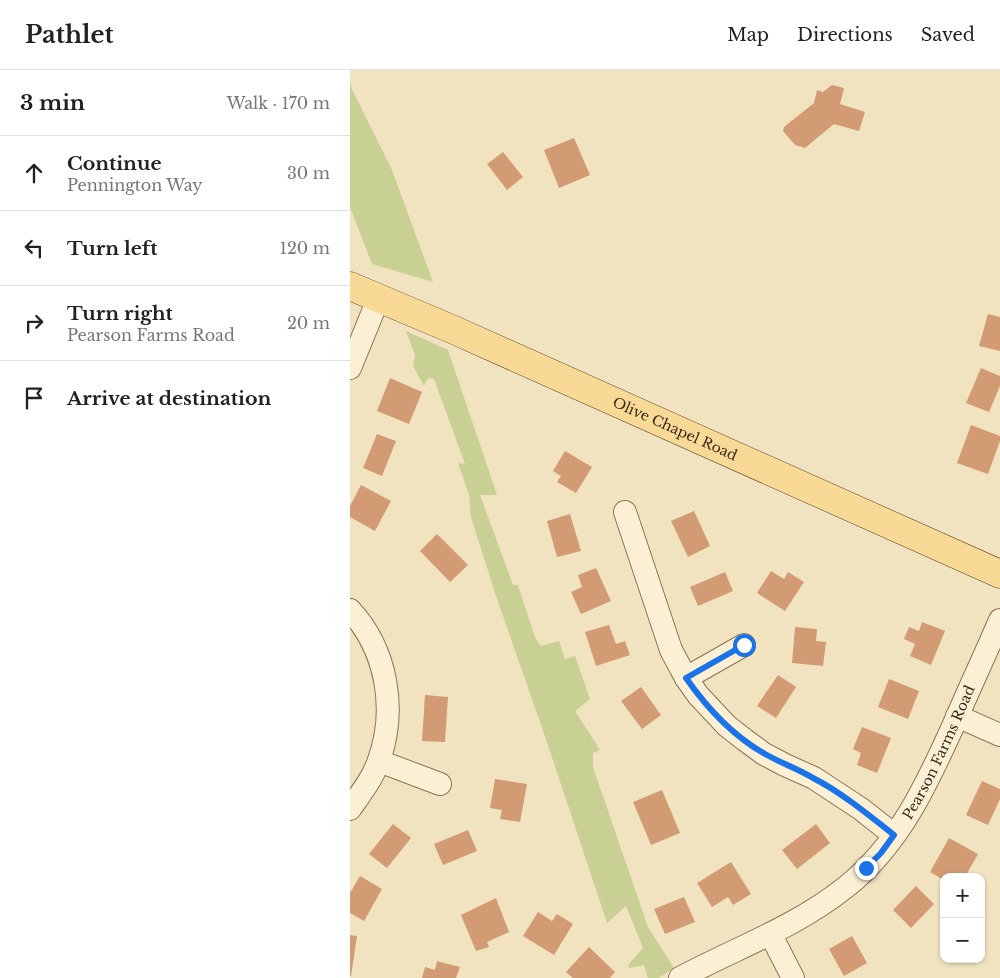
<!DOCTYPE html>
<html lang="en">
<head>
<meta charset="utf-8">
<style>
	body { margin:0; font-family:"Libre Baskerville",serif; background:#f6f6f6; color:#222 }
	.controls { position:absolute; right:15px; bottom:15px; display:grid; overflow:hidden; border-radius:10px; box-shadow:0 1px 4px #0004 }
	.controls button { width:45px; height:45px; display:grid; place-items:center; padding:0; border:0; border-bottom:1px solid #e0e0e0; background:#fff; color:#222; font:25px sans-serif }
	.stop { position:absolute; width:15px; height:15px; margin:-11px; border:4px solid #1a73e8; border-radius:50%; background:#fff }
	.stop.end { background:#1a73e8; border-color:#fff; box-shadow:0 1px 5px #0008 }
	.list { margin:0; padding:0; list-style:none }
	h2 { display:flex; justify-content:space-between; align-items:center; height:65px; margin:0; padding:0 20px; font-size:21px }
	h2 small { font-size:16px; font-weight:400; color:#767676 }
	.list li { display:grid; grid-template-columns:32px 1fr auto; gap:15px; align-items:center; box-sizing:border-box; height:75px; padding:0 20px; border-top:1px solid #e0e0e0 }
	.list b { display:block; font-size:19px; white-space:nowrap }
	.list p { margin:0; font-size:16px; white-space:nowrap; color:#767676 }
	.list em { font-size:16px; font-style:normal; color:#767676 }
	.icon { flex:none; width:28px; height:28px; fill:none; stroke:currentColor; stroke-width:2; stroke-linecap:round; stroke-linejoin:round }
	.map { position:relative; flex:none; width:650px; height:908px; overflow:hidden }
	header { display:flex; align-items:center; gap:30px; box-sizing:border-box; height:70px; padding:0 25px; background:#fff; border-bottom:1px solid #e0e0e0 }
	header strong { font-size:24px }
	nav { display:flex; gap:28px; margin-inline-start:auto; font-size:18px }
	main { display:flex }
	aside { flex:1; background:#fff }
	.map>svg:first-child { display:block }
	.green { fill:#c9d093 }
	.building { fill:#d39b73 }
	.lines { fill:none; stroke-linecap:round; stroke-linejoin:round }
	.minor-casing { stroke:#8c7357; stroke-width:24 }
	.major-casing { stroke:#59412b; stroke-width:29 }
	.minor { stroke:#fbf0d4; stroke-width:22 }
	.major { stroke:#f8d995; stroke-width:28 }
	.route { stroke:#1a73e8; stroke-width:6 }
	.labels { text-anchor:middle; stroke-width:4; stroke-linejoin:round; paint-order:stroke }
	.street-label { font-size:14px; fill:#3b2b1c; stroke:#f8edd1 }
</style>
</head>
<body>
<header>
<strong>Pathlet</strong>
<nav><a>Map</a><a>Directions</a><a>Saved</a></nav>
</header>
<main>
<aside>
<h2>3 min<small>Walk · 170 m</small></h2>
<ul class="list">
<li><svg class="icon" aria-label="ahead" viewBox="0 0 24 24"><path d="M12 20V5M6 11l6-6 6 6"/></svg><div><b>Continue</b><p>Pennington Way</p></div><em>30 m</em></li>
<li><svg class="icon" aria-label="left" viewBox="0 0 24 24"><path d="M17 20v-9H6M10 6l-5 5 5 5"/></svg><div><b>Turn left</b></div><em>120 m</em></li>
<li><svg class="icon" aria-label="right" viewBox="0 0 24 24"><path d="M7 20v-9h11M14 6l5 5-5 5"/></svg><div><b>Turn right</b><p>Pearson Farms Road</p></div><em>20 m</em></li>
<li><svg class="icon" aria-label="arrive" viewBox="0 0 24 24"><path d="M6 21V4h12l-3 4 3 4H6"/></svg><div><b>Arrive at destination</b></div></li>
</ul>
</aside>
<div class="map">
<svg width="650" height="908" viewBox="0 0 650 908">
	<rect width="100%" height="100%" fill="#f1e3c0"/>
	<!-- green -->
	<path class="green" d="M0,11l2,8 40,81 41,112 -61,-18 -22,-57z
		M56,261l42,19 49,145h-17l33,90h5l17,52 6,9 18,-5 6,18 10,-3 15,43 -15,12 25,39 -7,3v14l55,160 26,41 -15,10h-11l-4,-13 -15,3 -1,-3 15,-17 -17,-42 -19,17 -59,-178 -52,-149 -25,-79 -2,-22 -11,-32 7,1 -31,-85 -6,-1 -4,8 -11,-20 2,-11z"/>
	<!-- building -->
	<path class="building" d="M482,15l12,3 -4,16 25,8 -6,19 -25,-7 -29,24 -10,-3 -12,-14 1,-4 30,-24 3,-13 6,2z
		M224,68l16,37 -31,13 -15,-38z
		M153,82l20,25 -16,13 -20,-26z
		M638,244l12,3v34l-21,-5z
		M631,298l19,8v10l-11,26 -23,-9z
		M40,308l32,14 -13,32 -32,-13z
		M621,355l29,11v5l-12,33 -31,-11z
		M27,364l19,7 -14,35 -19,-8z
		M215,381l27,16 -16,26 -19,-11 4,-6 -8,-5z
		M11,415l30,16 -16,30 -25,-14v-11z
		M344,441l16,35 -22,11 -17,-36z
		M220,444l11,37 -24,6 -10,-36z
		M87,464l31,31 -18,17 -30,-31z
		M246,498l15,33 -30,13 -10,-22 11,-5 -4,-12z
		M421,501l13,8 4,-7 16,10 -19,29 -28,-18z
		M375,502l8,19 -35,15 -8,-19z
		M572,552l23,9 -14,34 -21,-9 5,-12 -11,-5 5,-12 10,4z
		M259,555l7,19 9,-3 5,14 -34,11 -11,-34z
		M445,557l22,2 -1,12 10,1 -3,24 -31,-3z
		M428,605l18,12 -20,31 -19,-12z
		M539,609l30,12 -11,28 -30,-12z
		M291,617l20,28 -19,14 -21,-28z
		M75,625l23,2 -3,45 -23,-1z
		M512,657l29,11 -14,35 -20,-8 4,-12 -8,-4z
		M145,709l32,5 -7,38 -20,-3 2,-9 -12,-2z
		M632,711l18,8v10l-12,26 -22,-10z
		M312,720l18,43 -29,12 -18,-43z
		M43,754l18,14 -24,30 -18,-14z
		M466,754l14,19 -33,26 -15,-19z
		M118,760l9,21 -34,14 -9,-21z
		M599,768l29,16 -13,23h-21v3l-14,-8z
		M381,792l20,32 -18,11 -5,-8 -16,10 -15,-24z
		M10,806l22,13 -18,32 -14,-8v-20z
		M566,816l18,18 -23,24 -18,-18z
		M334,827l11,25 -30,12 -11,-25z
		M146,828l13,34 -22,10 2,5 -13,4 -15,-36z
		M188,842l14,9 5,-7 16,10 -19,31 -31,-19z
		M0,865l7,1 -6,40h-1z
		M502,866l15,27 -23,13 -15,-27z
		M239,877l26,25 -5,6h-37l-7,-6z
		M87,891l23,6 -4,11h-34l3,-11 10,3z"/>
	<g class="lines">
		<!-- minor casing -->
		<g class="minor-casing">
			<g id="minor">
				<path d="M0,298l29,-71"/>
				<path d="M275,442l46,138 15,28 12,17 29,31 18,14 19,14 21,11 29,13 47,31 33,26"/>
				<path d="M0,540c37,40 47,99 29,150 -6,18 -18,33 -29,49"/>
				<path d="M336,608l58,-33"/>
				<path d="M607,646l43,19"/>
				<path d="M29,691l61,23"/>
				<path d="M421,865l22,43"/>
				<path id="s1" d="M330,908c56,-30 116,-51 166,-91 53,-42 81,-103 108,-163 15,-35 31,-69 46,-104"/>
			</g>
		</g>
		<!-- major casing -->
		<g class="major-casing">
			<g id="major">
				<path id="s2" d="M0,216l104,44 546,244"/>
			</g>
		</g>
		<!-- minor -->
		<use href="#minor" class="minor"/>
		<!-- major -->
		<use href="#major" class="major"/>
	</g>
	<g class="lines">
		<!-- route -->
		<path class="route" d="M394,575l-58,33c21,30 47,58 79,76 16,9 33,15 48,24 28,14 57,38 81,57l-13,18 -15,15"/>
	</g>
	<g class="labels">
		<!-- street labels -->
		<g class="street-label">
			<text dy="5" stroke="none"><textPath href="#s2" startOffset="355">Olive Chapel Road</textPath></text>
			<text dy="5" stroke="none"><textPath href="#s1" startOffset="355">Pearson Farms Road</textPath></text>
		</g>
	</g>
</svg>
<div class="controls">
<button>+</button>
<button>−</button>
</div>
<div class="stop" style="left:394px;top:575px"></div>
<div class="stop end" style="left:516px;top:798px"></div>
</div>
</main>
</body>
</html>
